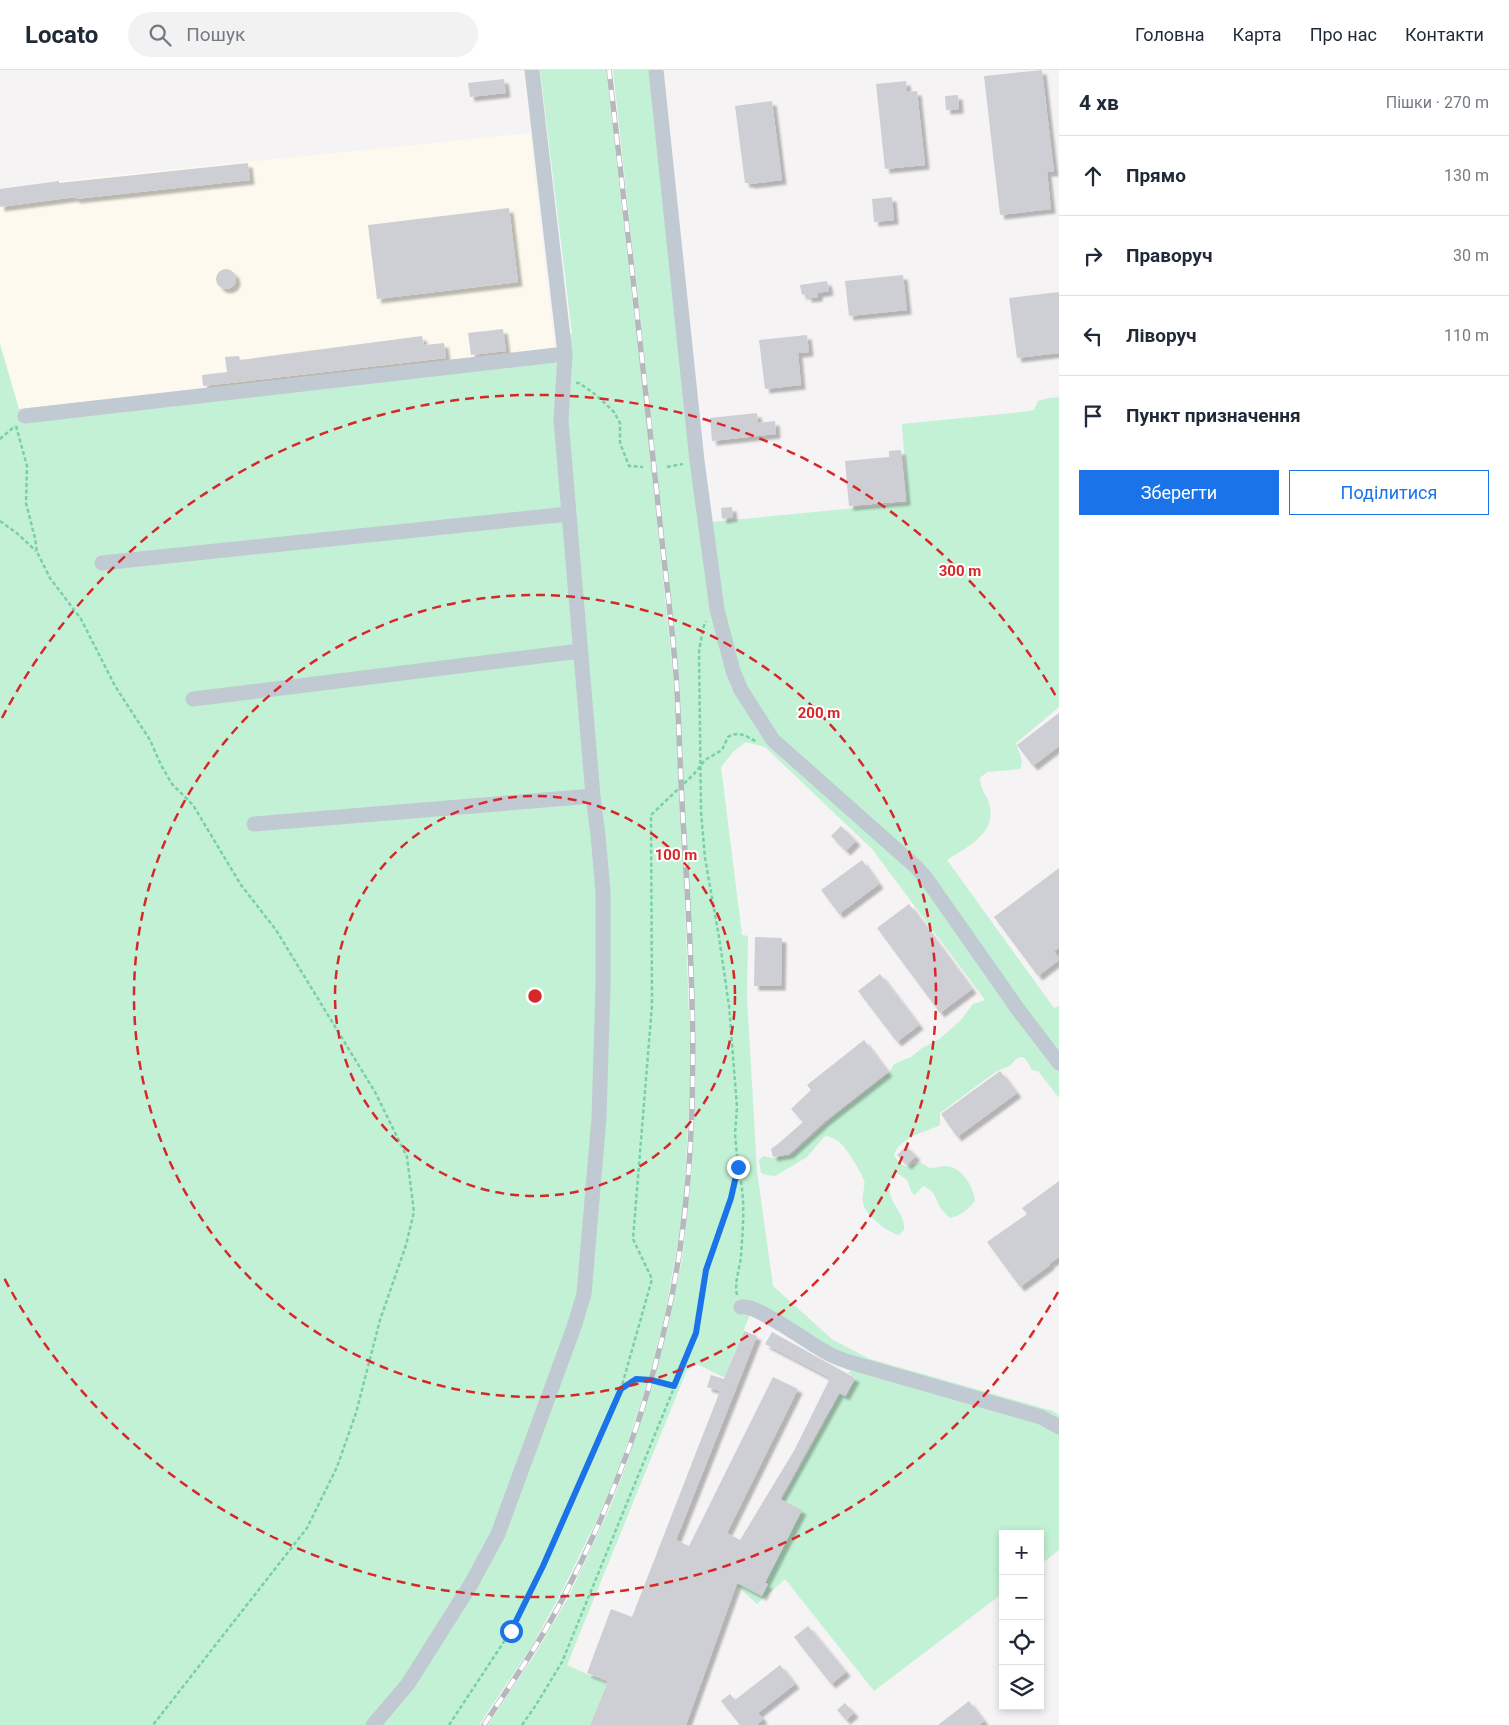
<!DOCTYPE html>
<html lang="uk">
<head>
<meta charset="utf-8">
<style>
	body { margin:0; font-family:Roboto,sans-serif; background:#f2f2f3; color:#1f2937 }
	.controls { position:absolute; right:15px; bottom:15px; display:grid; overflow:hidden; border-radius:0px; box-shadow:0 2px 8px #0003 }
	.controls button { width:45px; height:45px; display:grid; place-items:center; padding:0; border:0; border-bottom:1px solid #e0e1e3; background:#fff; color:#1f2937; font:25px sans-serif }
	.stop { position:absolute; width:15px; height:15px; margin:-11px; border:4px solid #1a73e8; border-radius:50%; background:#fff }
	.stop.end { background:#1a73e8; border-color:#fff; box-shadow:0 1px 5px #0008 }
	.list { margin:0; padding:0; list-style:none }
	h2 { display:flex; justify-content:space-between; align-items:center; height:65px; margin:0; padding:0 20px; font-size:21px }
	h2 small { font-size:16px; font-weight:400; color:#747a83 }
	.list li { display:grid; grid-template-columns:32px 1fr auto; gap:15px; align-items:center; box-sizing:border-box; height:80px; padding:0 20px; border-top:1px solid #e0e1e3 }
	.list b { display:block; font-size:19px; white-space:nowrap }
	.list em { font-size:16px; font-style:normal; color:#747a83 }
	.actions { display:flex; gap:10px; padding:15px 20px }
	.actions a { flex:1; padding:11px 0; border:1px solid #1a73e8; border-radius:0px; text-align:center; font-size:18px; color:#1a73e8 }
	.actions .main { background:#1a73e8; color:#fff }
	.icon { flex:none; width:28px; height:28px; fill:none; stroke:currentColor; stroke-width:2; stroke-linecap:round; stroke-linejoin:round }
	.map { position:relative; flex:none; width:1059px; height:1655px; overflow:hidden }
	header { display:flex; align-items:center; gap:30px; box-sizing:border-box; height:70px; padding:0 25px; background:#fff; border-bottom:1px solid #e0e1e3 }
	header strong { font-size:24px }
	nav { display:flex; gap:28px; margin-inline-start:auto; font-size:18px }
	.search { width:350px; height:45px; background:#f2f2f3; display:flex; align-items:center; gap:12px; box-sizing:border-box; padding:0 18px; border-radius:28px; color:#747a83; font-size:19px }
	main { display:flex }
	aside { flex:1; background:#fff }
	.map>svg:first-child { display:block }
	.commercial { fill:#fdf9ef }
	.green { fill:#c3f1d5 }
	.building { fill:#cdcfd5; filter:url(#shadow) }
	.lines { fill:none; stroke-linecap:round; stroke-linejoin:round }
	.path { stroke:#7ad0a6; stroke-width:2.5; stroke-dasharray:4 2.5; stroke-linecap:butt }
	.minor { stroke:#c1cad2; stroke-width:15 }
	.rail-casing { stroke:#b5b8bd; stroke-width:5.5 }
	.rail { stroke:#fff; stroke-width:4; stroke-dasharray:11; stroke-linecap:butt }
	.route { stroke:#1a73e8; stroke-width:6 }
	.ring { fill:none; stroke:#d62828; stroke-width:2.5; stroke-dasharray:9 6 }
	.centre { fill:#d62828; stroke:#fff; stroke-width:2.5 }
	.ring-label { font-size:15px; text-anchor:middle; font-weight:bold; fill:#d62828; stroke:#fff; stroke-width:4; stroke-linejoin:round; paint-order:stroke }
</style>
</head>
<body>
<header>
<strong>Locato</strong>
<div class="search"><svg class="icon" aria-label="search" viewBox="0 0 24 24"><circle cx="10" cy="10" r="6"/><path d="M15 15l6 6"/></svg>Пошук</div>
<nav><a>Головна</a><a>Карта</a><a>Про нас</a><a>Контакти</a></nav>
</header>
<main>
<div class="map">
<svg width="1059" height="1655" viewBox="0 0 1059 1655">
	<defs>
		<filter id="shadow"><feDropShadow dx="4.5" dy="4.5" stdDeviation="1" flood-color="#0004"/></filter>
	</defs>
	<rect width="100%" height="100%" fill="#f5f3f3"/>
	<!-- commercial -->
	<path class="commercial" d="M530,63l25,217 -537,59 -18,-65v-155l59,-8z"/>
	<!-- green -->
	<path class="green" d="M540,0h66l42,366 25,238 11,200 7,199 -8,141 -18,101 -17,66 -27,81 -17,43 -43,88 -29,53 -53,79h-479v-1381l19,65 514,-56 38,17 -3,-34 4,-3 -1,-8z
		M613,0h38l60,535 46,119 153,144 149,202v28l-21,-27 -6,-1 -5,-9 -4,-4c-7,0 -9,4 -13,9l-13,5 -57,42v12c-16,8 -39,11 -46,30 2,3 6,10 11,11 4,2 9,-3 15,-3 4,0 6,4 10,5 5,0 11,-2 16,-2 16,1 28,21 29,35 -6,8 -15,15 -25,17 -4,-4 -9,-8 -11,-13 -5,-11 -4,-13 -16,-19l-8,9 -3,-2 -5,-13 -10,-7 -4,1c-13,26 13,35 11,56l-5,5c-11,-2 -34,-20 -36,-32 -2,-7 3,-16 1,-23 -4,-10 -18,-33 -26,-39 -3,-2 -7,-4 -11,-5l-3,1 -17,20 -25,15 -7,4 -9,-1 -5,-2 -2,-13 4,-4 9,2 18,-2 42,-38 57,-45 5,-9 17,-7 11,-9 16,-8 23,-20 12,-16 12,-4 -113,-151 -107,-102 -19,-5 -13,10 -12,15 21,168 6,1 -1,61 10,174 16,115 60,54 37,19 183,52 6,4v8l-209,-63 -93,-54 -8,11 -24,61 -28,-14 -10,6 -120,295 40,18 -17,42h-102l49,-74 31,-53 42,-90 16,-42 27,-83 17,-65 12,-58 10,-90 4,-97 -17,-398z
		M1059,327v310l-43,36c2,8 9,18 4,26l-33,3 -7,6c0,11 6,16 9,25 9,30 -22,44 -42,57l107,148 5,-2v48l-37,-50 -82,-119 -163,-149 -32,-48 -15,-44 -19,-122 197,-19 -6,-79 120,-12 12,-2 4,-9 11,-3z
		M851,1301l16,2 174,49 18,11v117l-19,15v-31h-37v59l-129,98 -89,-112 -28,25 -20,-18 5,-13 98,-179 6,3 10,-19 -8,-5z"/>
	<!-- building -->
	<path class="building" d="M1042,0l12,102h-7l4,37 -51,6 -16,-139z
		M504,9l2,14 -36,4 -2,-14z
		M906,11l1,11 10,-1 8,74 -40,4 -9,-85z
		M958,25l1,14 -13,1 -1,-14z
		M772,31l10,79 -32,4v-1h-5l-10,-77z
		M248,93l2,17 -175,19v-2l-75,10v-18l59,-8v2z
		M892,127l2,23 -20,2 -2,-23z
		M509,138l9,74 -141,17 -9,-74z
		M216 209a10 10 0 1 1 20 0a10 10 0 1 1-20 0Z
		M903,205l4,35 -58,6 -4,-35z
		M827,211l2,10 -11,2v4l-11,1v-4l-5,1 -2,-10z
		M1059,222v61l-42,5 -8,-60z
		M503,259l3,22 -35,4 -3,-22z
		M807,265l2,17 -11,1 3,32 -36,4 -6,-49z
		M422,266l2,9 20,-2 2,15 -243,28 -1,-11 25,-3 -2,-15 14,-1 1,4z
		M757,343l1,10 17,-2 1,13 -64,7 -2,-23z
		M901,380l5,51 -57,5 -4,-45 44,-4v-6z
		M732,437l1,10 -11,2 -1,-11z
		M1059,643v33l-26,20 -16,-21z
		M841,756l15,15 -10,10 -15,-15z
		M862,790l17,24 -40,30 -18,-24z
		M1059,798v80l-5,3 5,9 -21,16 -44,-59z
		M909,834l63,85 -32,24 -63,-85z
		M755,867l27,1 -1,48h-27z
		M880,904l39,51 -22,17 -39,-51z
		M864,970l24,32 -63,49 -36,33 -16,3 -2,-8 8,-6 24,-21 -12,-13 20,-19 -4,-5z
		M1000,1001l17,22 -60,44 -16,-23z
		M906,1076l10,10 -9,9 -10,-10z
		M1059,1111v76l-10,7 1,1 -30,22 -33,-45 40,-28 -5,-6z
		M744,1261l13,5 -81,204 13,6 84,-169 25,12 -71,144 13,7 55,-91 35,-71 -65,-34 7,-12 83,46 -10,18 -6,-3 -59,106 22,11 -37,73 3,1 -6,12 -25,-13 -51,142h-96l18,-44 -21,-8 24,-64 21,8 88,-226 -13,-4 4,-12 13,4z
		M808,1556l38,46 -15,12 -37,-47z
		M780,1595l15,19 -37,29 5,6 -6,6h-17l-19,-24 9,-7 5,6z
		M969,1631l15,20 -5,4h-41z
		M845,1633l9,10 -8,7 -9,-10z"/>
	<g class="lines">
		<!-- path -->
		<path class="path" d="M576,313h3l17,12 18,17 6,11v20l9,23 14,1
			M16,356l11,40 -1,37 9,35 2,14 13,26 31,41 34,67 35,54 11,25 11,19 21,21 48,80 35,45 99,162 32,65 7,55 -8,33 -26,75 -24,93 -19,54 -30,61 -154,197
			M0,369l15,-13
			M667,397l16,-3
			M0,451l18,13 18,17
			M737,1225c-3,-13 3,-27 4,-39 2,-29 5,-60 -3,-87
			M622,1318l14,-9 15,1 23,6
			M449,1655l62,-94 32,-65 78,-177 31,-110 -19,-40 19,-234 -1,-190 43,-41 11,-14 17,-10 6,-13c11,-7 19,0 29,5
			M522,1655l14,-20 26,-43 125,-306 9,-23 10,-63 25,-71 7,-32 -3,-33 2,-27 -8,-101 -10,-69 -14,-79 -4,-46 -2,-160 4,-24 3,-7"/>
		<!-- minor -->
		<path class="minor" d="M656,0l41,391 20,148 16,62 8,19 32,50 143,127 10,11 91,130 42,55
			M25,346l540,-62
			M102,493l466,-49
			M193,629l387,-48
			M254,754l339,-28
			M741,1237c16,-3 66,35 83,44 7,5 17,8 25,11l192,55 18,10
			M373,1655l35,-41 63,-100 27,-50 76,-207 10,-33 15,-176 4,-131v-95l-5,-57 -5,-39 -32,-376 4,-66 -33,-284"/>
		<!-- rail casing -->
		<g class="rail-casing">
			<path id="rail" d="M484,1655c28,-43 58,-85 81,-131 46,-88 81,-183 103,-280 36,-162 25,-330 15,-495 -3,-48 -4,-97 -7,-145 -5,-60 -13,-119 -19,-179 -15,-142 -32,-283 -48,-425"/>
		</g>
		<!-- rail -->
		<use href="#rail" class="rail"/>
	</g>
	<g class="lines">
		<!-- route -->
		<path class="route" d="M511,1561l32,-65 78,-177 15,-10 15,1 23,6 22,-53 10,-63 25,-72 7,-31"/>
	</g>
	<!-- distance rings -->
	<g class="ring">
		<circle cx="535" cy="926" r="200"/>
		<circle cx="535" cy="926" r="401"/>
		<path d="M1058 1222A601 601 0 0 1 2 1204M2 648A601 601 0 0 1 1058 630"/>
	</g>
	<circle cx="535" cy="926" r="8" class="centre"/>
	<g class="ring-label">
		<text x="960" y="506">300 m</text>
		<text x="819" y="648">200 m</text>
		<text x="676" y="790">100 m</text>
	</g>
</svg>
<div class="controls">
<button>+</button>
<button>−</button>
<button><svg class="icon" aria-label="locate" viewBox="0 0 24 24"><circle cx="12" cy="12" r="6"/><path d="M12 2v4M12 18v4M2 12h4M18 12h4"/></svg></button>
<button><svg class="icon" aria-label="layers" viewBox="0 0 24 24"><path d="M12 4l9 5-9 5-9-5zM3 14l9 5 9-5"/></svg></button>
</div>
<div class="stop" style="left:511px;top:1561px"></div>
<div class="stop end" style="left:738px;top:1097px"></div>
</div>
<aside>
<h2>4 хв<small>Пішки · 270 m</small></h2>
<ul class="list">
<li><svg class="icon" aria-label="ahead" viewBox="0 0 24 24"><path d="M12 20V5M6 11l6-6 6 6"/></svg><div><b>Прямо</b></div><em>130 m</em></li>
<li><svg class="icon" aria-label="right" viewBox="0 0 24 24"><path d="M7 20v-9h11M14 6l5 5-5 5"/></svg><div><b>Праворуч</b></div><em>30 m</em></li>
<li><svg class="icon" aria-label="left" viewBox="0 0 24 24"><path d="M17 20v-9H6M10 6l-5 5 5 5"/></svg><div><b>Ліворуч</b></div><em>110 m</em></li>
<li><svg class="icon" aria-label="arrive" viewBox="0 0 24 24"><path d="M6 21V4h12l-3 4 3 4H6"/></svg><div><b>Пункт призначення</b></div></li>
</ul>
<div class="actions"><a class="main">Зберегти</a><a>Поділитися</a></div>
</aside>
</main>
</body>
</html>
